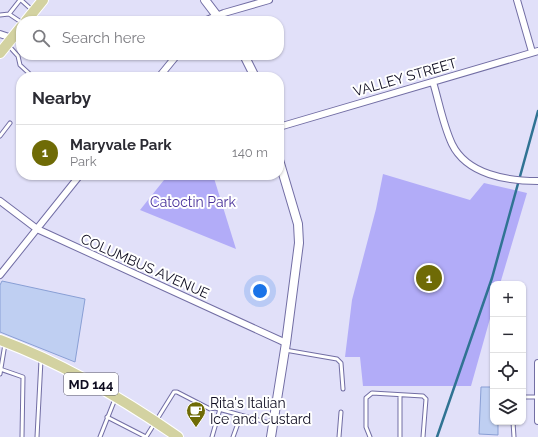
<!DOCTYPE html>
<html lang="en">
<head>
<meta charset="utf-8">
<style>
	body { margin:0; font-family:Raleway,sans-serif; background:#f7f7f7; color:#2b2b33 }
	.controls { position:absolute; right:12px; bottom:12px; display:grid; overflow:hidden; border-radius:8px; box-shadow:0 1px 3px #0004 }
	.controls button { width:36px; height:36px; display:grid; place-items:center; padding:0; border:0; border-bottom:1px solid #e1e1e2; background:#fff; color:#2b2b33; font:20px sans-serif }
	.you { position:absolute; left:260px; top:291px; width:14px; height:14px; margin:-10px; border:3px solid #fff; border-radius:50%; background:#1a73e8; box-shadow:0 0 0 6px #1a73e833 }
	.badge { display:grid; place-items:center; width:26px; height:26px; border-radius:50%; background:#6f6b06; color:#fff; font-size:13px; font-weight:700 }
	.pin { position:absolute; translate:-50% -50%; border:2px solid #fff; box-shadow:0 1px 4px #0006 }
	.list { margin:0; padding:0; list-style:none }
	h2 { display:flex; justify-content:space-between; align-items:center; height:52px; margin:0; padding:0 16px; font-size:17px }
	h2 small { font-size:13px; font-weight:400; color:#7c7c81 }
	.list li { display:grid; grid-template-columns:26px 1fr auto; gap:12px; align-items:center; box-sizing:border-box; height:56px; padding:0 16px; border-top:1px solid #e1e1e2 }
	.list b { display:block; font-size:15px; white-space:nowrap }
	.list p { margin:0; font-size:13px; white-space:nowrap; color:#7c7c81 }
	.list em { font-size:13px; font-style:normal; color:#7c7c81 }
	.icon { flex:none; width:22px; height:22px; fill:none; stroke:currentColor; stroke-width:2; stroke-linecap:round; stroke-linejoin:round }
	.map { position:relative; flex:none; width:538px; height:437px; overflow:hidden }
	.search { position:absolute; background:#fff; box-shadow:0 1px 3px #0004; left:16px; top:16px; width:268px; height:44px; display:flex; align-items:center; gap:10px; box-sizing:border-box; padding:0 14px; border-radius:16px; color:#7c7c81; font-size:15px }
	.panel { position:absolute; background:#fff; box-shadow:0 1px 3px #0004; left:16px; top:72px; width:268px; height:108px; border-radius:16px }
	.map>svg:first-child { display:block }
	.green { fill:#b2acf8 }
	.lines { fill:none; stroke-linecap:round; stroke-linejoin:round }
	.stream { stroke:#307393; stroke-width:2.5 }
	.building { fill:#bfcff2; stroke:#899fd5 }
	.service-casing { stroke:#726ea4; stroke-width:5 }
	.minor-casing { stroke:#726ea4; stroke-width:8 }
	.tertiary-casing { stroke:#726ea4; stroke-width:10 }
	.primary-casing { stroke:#fff; stroke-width:12 }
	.service { stroke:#fff; stroke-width:3 }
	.minor { stroke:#fff; stroke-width:6 }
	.tertiary { stroke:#fff; stroke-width:8 }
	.primary { stroke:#d3d2a1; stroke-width:10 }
	.labels { text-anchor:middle; stroke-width:4; stroke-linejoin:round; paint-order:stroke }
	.shield { fill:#fff; stroke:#565563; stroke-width:1 }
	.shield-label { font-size:13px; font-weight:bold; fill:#0e0c20 }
	.street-label { font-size:14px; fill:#0e0c20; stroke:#fff }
	.park-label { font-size:14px; fill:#4a339b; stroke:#fff }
	.poi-label { font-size:14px; fill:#0e0c20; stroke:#fff; text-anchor:start }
</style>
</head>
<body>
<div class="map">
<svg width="538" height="437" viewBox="0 0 538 437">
	<rect width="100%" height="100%" fill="#e1e0f9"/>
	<!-- green -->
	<path class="green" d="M383,174l87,26 14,-17 43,10 -27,91h-7v24l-22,78h-108l-3,-29h-15l7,-57 24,-91z
		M168,175h45l23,74 -96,-39z"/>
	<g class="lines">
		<!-- stream -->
		<path class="stream" d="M437,437l55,-159 46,-167"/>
	</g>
	<!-- building -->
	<path class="building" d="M2,281l83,18 -10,63 -75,-30v-47z
		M481,387h12v35h5v13l-19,-1z"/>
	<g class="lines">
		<!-- service casing -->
		<g class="service-casing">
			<path id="service" d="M21,0l11,10
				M9,14l11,-14
				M0,15l9,-1 12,8
				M8,45l10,11 2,9 13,12
				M0,136l10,-13
				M285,350l52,9 4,4 2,26
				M0,369l23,8 -1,60
				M0,374l5,-30
				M400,395v42
				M523,397h14
				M107,417l39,20
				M513,422l1,15
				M37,437l4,-77
				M100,437l15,-38
				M146,437l28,-45h3l33,17 5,-1 58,16
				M212,437l8,-28
				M233,437l8,-22
				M339,437l2,-25
				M370,437l-4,-10v-29l6,-5 51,3 3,3 -3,38"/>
		</g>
		<!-- minor casing -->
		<g class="minor-casing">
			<path id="minor" d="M517,0l15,52
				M204,21l20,-8 45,-13
				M0,34l12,4
				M159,77l18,-22
				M433,82c6,20 10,43 19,62 15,31 56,37 86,37
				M279,127l259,-76
				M0,201l37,28 249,114
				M0,275l80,-100
				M538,363v58"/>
		</g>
		<!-- tertiary casing -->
		<g class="tertiary-casing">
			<path id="tertiary" d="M205,0l16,21
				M244,55l11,22
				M271,437l15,-94 13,-100 -1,-19 -19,-64"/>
		</g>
		<!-- primary casing -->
		<g class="primary-casing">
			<path id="primary" d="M26,21l17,-21
				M0,53l21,-26
				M0,340c62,23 123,59 178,97"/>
		</g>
		<!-- service -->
		<use href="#service" class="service"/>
		<!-- minor -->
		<use href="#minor" class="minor"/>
		<!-- tertiary -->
		<use href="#tertiary" class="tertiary"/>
		<!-- primary -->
		<use href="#primary" class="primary"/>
	</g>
	<!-- icons -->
	<defs>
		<g id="cafe-pin" transform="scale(1)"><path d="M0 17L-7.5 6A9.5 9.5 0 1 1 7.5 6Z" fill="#6f6b06" stroke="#fff"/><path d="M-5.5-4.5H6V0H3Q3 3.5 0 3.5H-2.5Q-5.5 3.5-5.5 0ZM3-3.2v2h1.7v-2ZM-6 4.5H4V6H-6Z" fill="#fff"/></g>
	</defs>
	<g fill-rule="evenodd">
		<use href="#cafe-pin" x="196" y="411"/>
	</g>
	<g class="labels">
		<!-- shield labels -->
		<rect class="shield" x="64" y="373" width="54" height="22" rx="3"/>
		<g class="shield-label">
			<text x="91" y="389">MD 144</text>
		</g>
		<!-- street labels -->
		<g class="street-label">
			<text transform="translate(405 77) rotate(-16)" y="5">VALLEY STREET</text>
			<text transform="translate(145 266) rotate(24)" y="5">COLUMBUS AVENUE</text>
		</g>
		<!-- park labels -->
		<g class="park-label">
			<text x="193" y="207">Catoctin Park</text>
		</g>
		<!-- poi labels -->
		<g class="poi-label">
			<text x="210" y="408">Rita's Italian<tspan x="210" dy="16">Ice and Custard</tspan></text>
		</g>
	</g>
</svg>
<div class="controls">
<button>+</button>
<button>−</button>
<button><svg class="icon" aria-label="locate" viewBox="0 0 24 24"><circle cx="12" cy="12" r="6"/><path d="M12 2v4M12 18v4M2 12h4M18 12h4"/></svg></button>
<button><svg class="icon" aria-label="layers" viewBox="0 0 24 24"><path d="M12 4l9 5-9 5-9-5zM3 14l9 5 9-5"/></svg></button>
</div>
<div class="you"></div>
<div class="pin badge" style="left:429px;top:278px">1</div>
<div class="search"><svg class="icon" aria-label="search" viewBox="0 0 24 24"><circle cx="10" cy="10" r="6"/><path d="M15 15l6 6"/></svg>Search here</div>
<section class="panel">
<h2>Nearby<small></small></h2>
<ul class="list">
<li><span class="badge">1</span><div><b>Maryvale Park</b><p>Park</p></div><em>140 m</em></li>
</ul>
</section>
</div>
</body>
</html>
